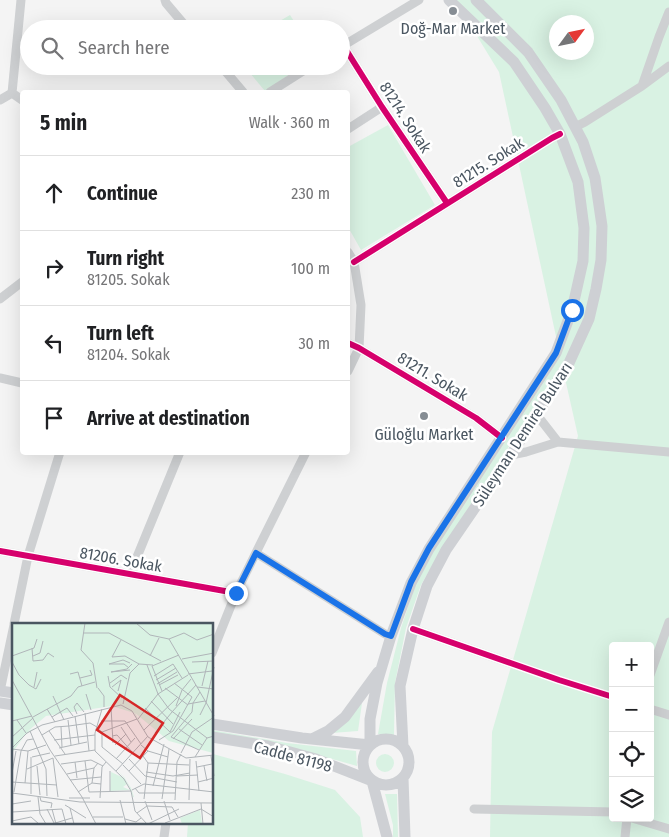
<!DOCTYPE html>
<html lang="en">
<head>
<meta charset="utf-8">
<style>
	body { margin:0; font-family:"Fira Sans Condensed",sans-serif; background:#f2f2f2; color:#202124 }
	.controls { position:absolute; right:15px; bottom:15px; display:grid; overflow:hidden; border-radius:5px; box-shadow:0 5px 20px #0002 }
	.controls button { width:45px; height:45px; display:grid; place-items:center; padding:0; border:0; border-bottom:1px solid #e0e0e0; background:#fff; color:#202124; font:25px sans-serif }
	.compass { position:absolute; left:549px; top:15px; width:45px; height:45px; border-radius:50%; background:#fff; box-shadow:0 5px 20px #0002; rotate:57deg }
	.stop { position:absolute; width:15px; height:15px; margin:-11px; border:4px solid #1a73e8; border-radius:50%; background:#fff }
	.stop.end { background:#1a73e8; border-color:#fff; box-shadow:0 1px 5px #0008 }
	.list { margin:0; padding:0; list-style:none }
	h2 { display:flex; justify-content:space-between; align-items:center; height:65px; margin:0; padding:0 20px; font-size:21px }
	h2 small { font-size:16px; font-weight:400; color:#757577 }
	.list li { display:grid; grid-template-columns:32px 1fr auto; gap:15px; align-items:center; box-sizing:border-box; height:75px; padding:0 20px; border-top:1px solid #e0e0e0 }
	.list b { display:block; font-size:19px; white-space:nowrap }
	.list p { margin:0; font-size:16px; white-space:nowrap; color:#757577 }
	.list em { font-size:16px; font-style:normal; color:#757577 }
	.icon { flex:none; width:28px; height:28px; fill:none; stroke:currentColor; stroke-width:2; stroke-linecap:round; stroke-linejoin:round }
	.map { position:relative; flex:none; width:669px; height:837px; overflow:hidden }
	.search { position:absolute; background:#fff; box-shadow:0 5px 20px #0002; left:20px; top:20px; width:330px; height:55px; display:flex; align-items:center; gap:12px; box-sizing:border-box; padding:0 18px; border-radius:28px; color:#757577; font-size:19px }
	.panel { position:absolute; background:#fff; box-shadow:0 5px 20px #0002; left:20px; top:90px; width:330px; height:365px; border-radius:5px }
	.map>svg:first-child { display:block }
	.green { fill:#d9f2e3; fill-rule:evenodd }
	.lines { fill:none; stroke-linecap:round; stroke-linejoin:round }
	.minor { stroke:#ced0d2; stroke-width:9 }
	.secondary { stroke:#ced0d4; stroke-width:11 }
	.cycleway-casing { stroke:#fff; stroke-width:9 }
	.cycleway { stroke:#d6006c; stroke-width:6 }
	.route { stroke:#1a73e8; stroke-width:6 }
	.poi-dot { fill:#868d94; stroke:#fff; stroke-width:2 }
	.labels { text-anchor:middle; stroke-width:5; stroke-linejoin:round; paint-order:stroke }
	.poi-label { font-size:16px; fill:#4a5661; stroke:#fff }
	.street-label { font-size:16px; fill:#4a5661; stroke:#fff }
	.inset-road { fill:none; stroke:#b0b5b9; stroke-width:1 }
	.view { fill:#d62828; fill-opacity:0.15; stroke:#d62828; stroke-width:2.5 }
	.inset-edge { fill:none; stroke:#4a5661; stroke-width:2.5 }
</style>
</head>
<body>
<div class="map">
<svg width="669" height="837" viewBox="0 0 669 837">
	<rect width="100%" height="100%" fill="#f4f4f4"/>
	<!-- green -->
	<path class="green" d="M455,0h214v837h-179l2,-105 86,-296 -16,-71 -122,187 -19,33 -15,43 -11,55 -1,52 -16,-1 9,-51 14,-55 15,-45 18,-33 126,-195 -61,-283zM556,22h30v30h-30zM613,646h37v172h-37z
		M290,15l9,14h-33z
		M244,66h58l-37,25z
		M388,125l47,80 -74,45 -13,-23v-80z
		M362,703l-4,28 -26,2z
		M212,730l75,13 69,8 1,15 -71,-20 -73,-13z
		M376 763a9 9 0 1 1 18 0a9 9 0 1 1-18 0Z
		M213,754l72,20 50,16 25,27 3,20h-176l1,-14h24z
		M385,794h12l1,43h-5v-12z"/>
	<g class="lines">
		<!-- minor -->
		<path class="minor" d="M165,0l1,3 22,26
			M343,45l39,62 65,96
			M341,47l78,-47
			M221,66l22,26
			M642,86l17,-49 10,-25
			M270,92l41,-26
			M12,93l10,7
			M0,100l12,-7 9,-93
			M575,127l10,-5 57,-36 27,-20
			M348,129l34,-22
			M348,252l6,10 7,43 -2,43 -11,23
			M354,262l198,-124 8,-4
			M0,299l22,-17
			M348,343l11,5 117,70 26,20
			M0,378l22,5
			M537,415l21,27
			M511,455l15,-3 32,-10 111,10
			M0,551l236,42
			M256,553l129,81 6,2
			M130,574l50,-122
			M14,624l14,-68 32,-104
			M413,629l146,51 54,17
			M212,653l24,-60 70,-141
			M650,675l19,-53
			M0,691l14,-66
			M650,709l19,6
			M474,809l139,3
			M632,818l37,11
			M164,837l2,-14
			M625,837l2,-19"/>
		<!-- secondary -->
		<path class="secondary" d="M0,691l14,2
			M0,703l14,2
			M212,724l90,14 68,7
			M212,737l56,9 48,13 56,22
			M363 762a23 23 0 1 1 46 0a23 23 0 1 1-46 0Z
			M312,739l16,-8 17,-14 33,-45
			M370,745v-26l7,-36 14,-47 20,-53 18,-34 127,-196 16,-43 11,-49 1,-33 -6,-46 -18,-48 -15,-26 -31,-46 -65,-62
			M403,746l-3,-60 13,-57 14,-43 19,-36 65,-95 58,-92 20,-44 7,-30 5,-29 1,-34 -7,-48 -12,-36 -22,-42 -33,-48 -52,-52
			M403,778l2,59
			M372,781l15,56"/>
		<!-- cycleway casing -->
		<g class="cycleway-casing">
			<path id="cycleway" d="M343,45l39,62 65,96
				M354,262l198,-124 8,-4
				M348,343l11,5 117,70 26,20
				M0,551l236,42
				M413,629l146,51 54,17"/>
		</g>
		<!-- cycleway -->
		<use href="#cycleway" class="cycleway"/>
	</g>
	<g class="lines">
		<!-- route -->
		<path class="route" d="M236,593l20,-40 129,81 6,2 20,-54 18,-34 127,-195 16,-43"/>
	</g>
	<!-- markers -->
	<g class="poi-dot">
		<circle cx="453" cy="11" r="5"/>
		<circle cx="424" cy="416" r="5"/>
	</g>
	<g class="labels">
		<!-- poi labels -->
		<g class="poi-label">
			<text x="453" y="34">Doğ-Mar Market</text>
			<text x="424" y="440">Güloğlu Market</text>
		</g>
		<!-- street labels -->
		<g class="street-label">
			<text transform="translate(406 117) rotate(57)" y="6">81214. Sokak</text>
			<text transform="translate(488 162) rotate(-32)" y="6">81215. Sokak</text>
			<text transform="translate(433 376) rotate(31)" y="6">81211. Sokak</text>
			<text transform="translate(522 434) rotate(-57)" y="6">Süleyman Demirel Bulvarı</text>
			<text transform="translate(121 559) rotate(10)" y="6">81206. Sokak</text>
			<text transform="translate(293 756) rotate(15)" y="6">Cadde 81198</text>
		</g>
	</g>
	<!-- overview -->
	<g transform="translate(12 623)">
		<rect width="201" height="201" fill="#f4f4f4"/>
		<path d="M0,0h201v130l-44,-12 -34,-28 13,22 -14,-22 -22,-7 -66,10 -18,15 7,-3 -10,7 -13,18zM99,149l13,6 -5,-6 5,5 5,8 2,3 3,9h-1l-3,-9 -6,-10 3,6 -4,3 7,3 -20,1zM188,187l2,13 -20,1 -2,-6z" fill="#d9f2e3"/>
		<path class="inset-road" d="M73,0l-4,27 12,13 4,25M124,0l14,12 19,4 45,77M71,10h26l52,28M157,16l15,-6 13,7 17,-6M109,17l-9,17 13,-1 14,8M20,25l1,13 10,-1 5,-7 6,4M0,33l22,-8 3,-9M21,33l7,-3 3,-12M138,33l9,-18M170,36l32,-6M0,39l7,13 10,10 7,4 5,-10M180,39l22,-1M135,42l11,29M117,45l-5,-4h-15l14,-4 7,3M118,47l-19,2 16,-3 5,-5M58,51l8,-2 4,14M176,51l24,-3M96,53l2,11 12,11M142,53l19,-12 9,14M68,55l12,-3 -2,-5M0,57l38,70 32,47 14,27M144,57l20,-12M98,60l11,-8 6,4M145,61l20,-12M147,62l19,-10M190,63l6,-25M22,64l3,-15M100,64l9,-7 -3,11M185,64l17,2M86,65l6,8v11M153,65l23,17M150,68l-10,-25 27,-11M74,71l5,16M146,71l11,15 38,29M41,73l11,24M139,78l22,23M111,81l7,-31 9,-9 14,1M176,81l17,-3M164,83l6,-16 9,-11M99,84l2,36M133,85l25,24M35,86l8,13M90,86l-7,24v18l29,28 7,12 4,20 12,13M160,89l24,-27M73,90l4,38M65,91l-3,-7 3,-4 7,9M188,92l6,-12 8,-36M63,93l4,28M21,94l38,-21 7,-9 17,-5M40,94l15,-9 6,8M126,96l20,-25 30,-19M5,97l9,13M56,97l3,25M0,98l20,-5M89,98h24l16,23M49,104l1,20M109,104l10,15M85,105l5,4v15l21,17M167,106l23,16M132,107l34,-33M18,108l16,38 1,27M37,108l16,23M90,109l35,-13M158,109l10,-20M143,110l17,-21M30,112l13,-8 14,-1 21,-3 7,4M100,113l5,-1 16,18M0,114l21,-19M159,114l21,-25 1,-9 7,-11M159,114l28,13M58,115l25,-3M161,116l19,-20M42,117l16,-2M147,117l14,-9 19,-34 -18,-14M103,122l11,-11M129,122l7,6 20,6M0,125l15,-15 15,-8 79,-20 11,6 16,26 38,21 28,-3M47,125l28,-6M0,126l16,2 18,-6M169,130l11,-21 22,-15M43,133l40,-6M131,133l5,7 41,2M199,133l3,20M19,134v37M20,134l18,-4M183,134l12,-19 7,-2M104,136l19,-21M117,136l16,17 32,6M73,138l4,31 42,-1M184,138l3,30M63,139l2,16M49,141l30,-4 12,6M111,142l18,19M25,143l3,29M192,143l3,15M185,144l15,-3M15,146l26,-11 5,39M104,148l32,-35M117,148l19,-20M134,149l27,4M0,150l4,-22M55,151l27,-6M161,153l17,-3M165,153l21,-1M58,157l31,-3M0,159l45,3M186,159l16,-4M13,160l3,-32M80,160l2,-15 4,-5M141,163l11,-42M123,165l4,5h36M120,167l12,-6 70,8M2,169l7,-41 6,-11 6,-1M66,169l14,-9 9,1M98,169v-21M0,170l68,9 134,1M26,174l2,17 6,10M28,174l1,4 11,2 -1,5M57,175h21M88,175l2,-31 4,-5M132,176l4,-36M150,176l7,-50M108,177l6,24M163,177l2,-38 4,-8M177,177l1,-41M133,178l7,19M152,178l6,19M189,180l2,21M0,181l19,-3M53,182l5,3 4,16M58,185l16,10M35,186l7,14M40,186l4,15M50,186l4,15M189,186l13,8M0,189l50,-3M125,190l10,-7 25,1 6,10M81,194h30M113,196l11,3 5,-4M0,198l19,-4 8,7M153,200l36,-14M40,201l20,-6M136,201l31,-15"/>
		<path class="view" d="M108,72l43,28 -23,35 -43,-28z"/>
		<rect width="201" height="201" class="inset-edge"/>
	</g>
</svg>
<div class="controls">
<button>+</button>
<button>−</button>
<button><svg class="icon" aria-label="locate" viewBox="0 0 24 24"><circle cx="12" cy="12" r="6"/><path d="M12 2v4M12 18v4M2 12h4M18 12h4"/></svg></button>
<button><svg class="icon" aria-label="layers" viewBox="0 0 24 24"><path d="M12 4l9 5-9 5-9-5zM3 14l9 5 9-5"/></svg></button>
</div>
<svg class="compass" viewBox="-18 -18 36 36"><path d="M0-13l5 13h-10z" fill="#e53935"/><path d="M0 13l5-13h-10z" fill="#757577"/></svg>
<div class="stop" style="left:572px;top:310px"></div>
<div class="stop end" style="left:236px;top:593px"></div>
<div class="search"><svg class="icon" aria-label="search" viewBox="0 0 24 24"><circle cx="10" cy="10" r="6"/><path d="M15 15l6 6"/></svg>Search here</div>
<section class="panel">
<h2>5 min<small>Walk · 360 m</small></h2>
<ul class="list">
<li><svg class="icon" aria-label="ahead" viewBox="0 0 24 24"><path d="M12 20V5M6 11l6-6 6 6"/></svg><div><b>Continue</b></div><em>230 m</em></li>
<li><svg class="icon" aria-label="right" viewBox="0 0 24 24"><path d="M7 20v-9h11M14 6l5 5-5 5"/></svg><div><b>Turn right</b><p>81205. Sokak</p></div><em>100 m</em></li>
<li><svg class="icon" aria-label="left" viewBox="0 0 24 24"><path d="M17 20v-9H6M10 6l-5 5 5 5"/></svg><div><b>Turn left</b><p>81204. Sokak</p></div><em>30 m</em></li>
<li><svg class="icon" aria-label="arrive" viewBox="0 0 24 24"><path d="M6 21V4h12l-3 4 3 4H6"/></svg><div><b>Arrive at destination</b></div></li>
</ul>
</section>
</div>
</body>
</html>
